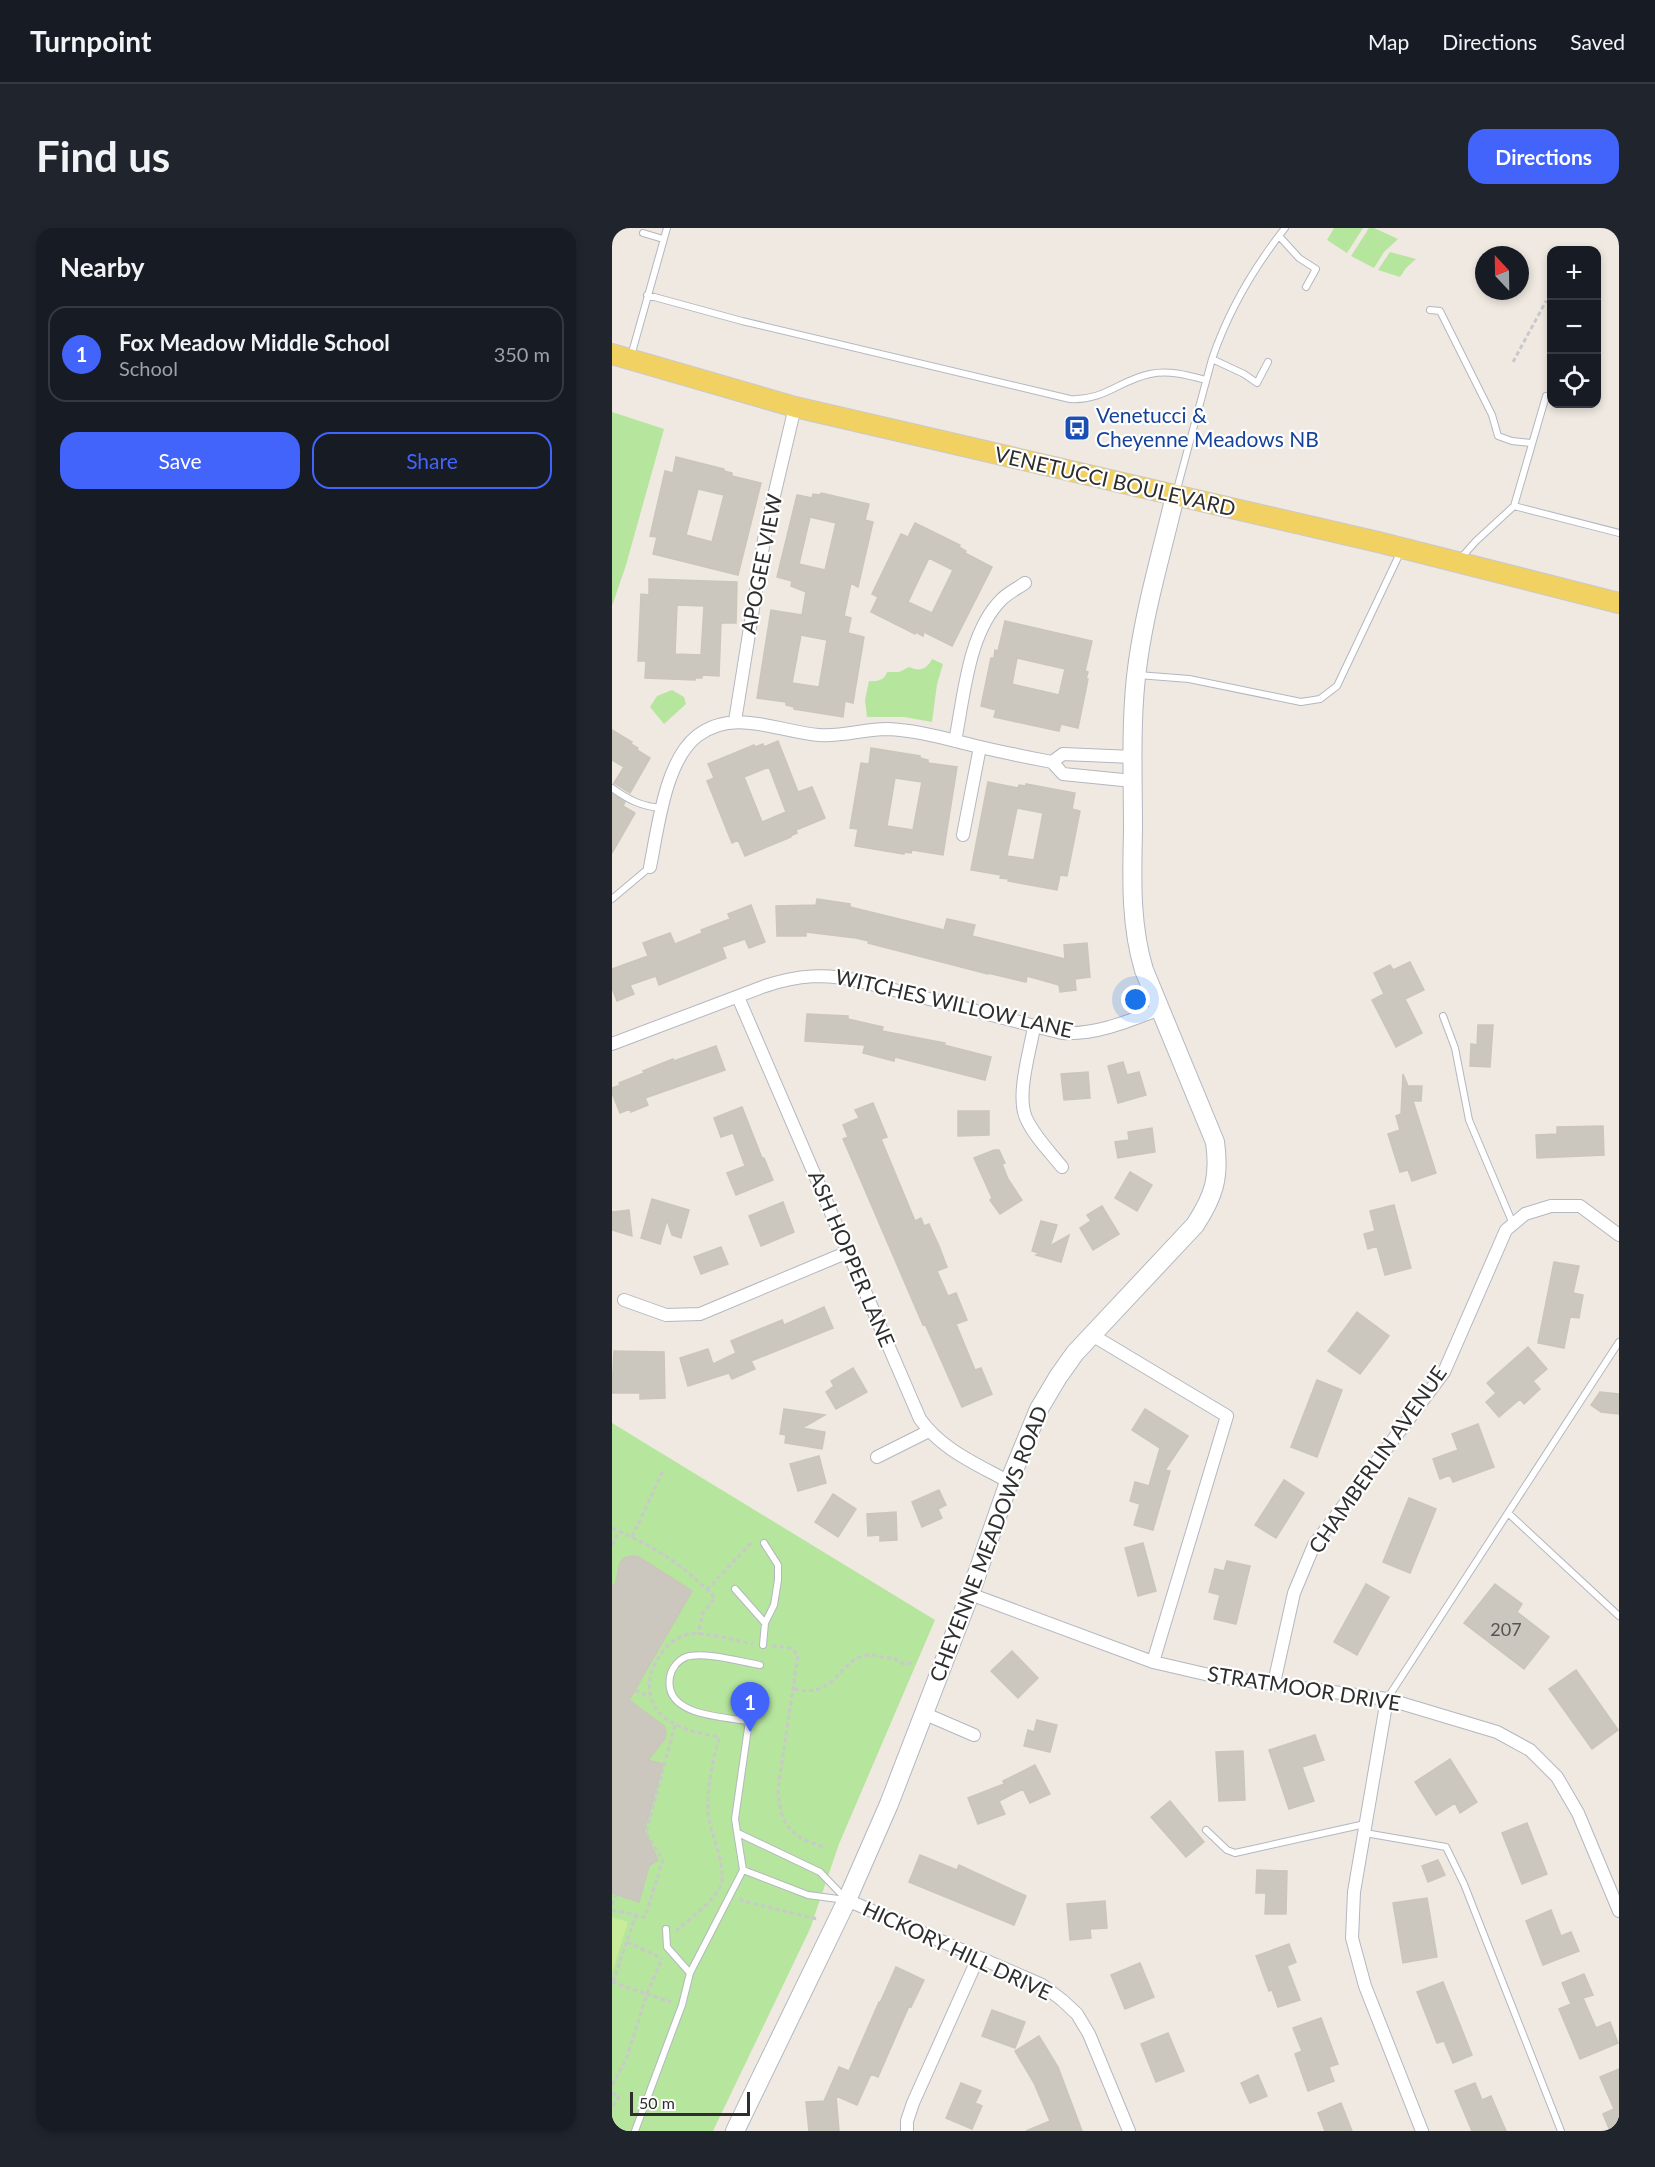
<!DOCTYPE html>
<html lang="en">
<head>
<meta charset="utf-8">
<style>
	body { margin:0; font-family:Lato,sans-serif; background:#20242c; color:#f1f3f6 }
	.controls { position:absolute; right:18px; top:18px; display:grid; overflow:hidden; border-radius:12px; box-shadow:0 3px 9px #0003 }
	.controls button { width:54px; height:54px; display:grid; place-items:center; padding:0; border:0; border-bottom:2px solid #363941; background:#171b24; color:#f1f3f6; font:30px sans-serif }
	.compass { position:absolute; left:863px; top:18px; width:54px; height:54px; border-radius:50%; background:#171b24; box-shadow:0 3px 9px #0003; rotate:338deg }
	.scale { position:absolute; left:18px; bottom:15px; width:120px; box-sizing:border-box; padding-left:6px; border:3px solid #2e2e2e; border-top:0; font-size:16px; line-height:21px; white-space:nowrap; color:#2e2e2e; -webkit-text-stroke:4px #fff; paint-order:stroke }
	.you { position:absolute; left:524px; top:772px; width:21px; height:21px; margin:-15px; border:4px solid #fff; border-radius:50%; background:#1a73e8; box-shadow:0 0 0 9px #1a73e833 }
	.badge { display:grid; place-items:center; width:39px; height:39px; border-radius:50%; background:#4264fb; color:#fff; font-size:20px; font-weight:700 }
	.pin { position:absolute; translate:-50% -50px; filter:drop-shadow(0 2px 3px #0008) }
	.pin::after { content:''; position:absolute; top:32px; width:21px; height:18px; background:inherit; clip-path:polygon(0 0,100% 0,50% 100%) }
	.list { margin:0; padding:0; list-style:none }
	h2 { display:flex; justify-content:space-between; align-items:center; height:78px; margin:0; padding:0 24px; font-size:26px }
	h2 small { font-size:20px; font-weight:400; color:#9ea1a6 }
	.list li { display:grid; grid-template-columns:39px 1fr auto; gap:18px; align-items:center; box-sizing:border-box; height:96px; margin:0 12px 12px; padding:0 12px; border:2px solid #363941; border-radius:18px }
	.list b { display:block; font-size:22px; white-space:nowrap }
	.list p { margin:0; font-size:20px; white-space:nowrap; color:#9ea1a6 }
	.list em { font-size:20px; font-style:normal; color:#9ea1a6 }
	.actions { display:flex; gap:12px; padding:18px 24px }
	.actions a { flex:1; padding:14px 0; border:2px solid #4264fb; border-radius:18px; text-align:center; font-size:21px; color:#4264fb }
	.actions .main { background:#4264fb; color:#fff }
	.icon { flex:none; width:33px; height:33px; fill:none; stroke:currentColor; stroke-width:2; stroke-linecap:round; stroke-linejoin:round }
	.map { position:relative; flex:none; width:1007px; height:1903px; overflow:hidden; border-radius:18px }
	header { display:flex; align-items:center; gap:36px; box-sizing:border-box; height:84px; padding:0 30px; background:#171b24; border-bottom:2px solid #363941 }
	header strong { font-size:28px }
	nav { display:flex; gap:33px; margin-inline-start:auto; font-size:21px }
	.intro { display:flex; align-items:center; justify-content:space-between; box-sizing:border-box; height:144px; padding:0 36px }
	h1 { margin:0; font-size:42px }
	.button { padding:15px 27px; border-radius:18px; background:#4264fb; color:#fff; font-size:21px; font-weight:700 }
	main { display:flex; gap:36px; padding:0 36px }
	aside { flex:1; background:#171b24; border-radius:18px; box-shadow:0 3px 9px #0003 }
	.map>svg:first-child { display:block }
	.green { fill:#b6e59e }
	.pitch { fill:#c9ec9a }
	.building { fill:#cbc7bf; stroke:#cbc5ba; stroke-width:1.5; fill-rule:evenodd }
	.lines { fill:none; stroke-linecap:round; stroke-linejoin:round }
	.lane-casing { stroke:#b4b7c1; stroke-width:8 }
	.street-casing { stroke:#b4b7c1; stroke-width:14 }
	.secondary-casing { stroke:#b4b7c1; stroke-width:20 }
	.primary-casing { stroke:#c9c9c9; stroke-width:22 }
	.path { stroke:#c9c9c9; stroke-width:3; stroke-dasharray:4.5 3; stroke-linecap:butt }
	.lane { stroke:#fff; stroke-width:6 }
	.street { stroke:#fff; stroke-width:12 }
	.secondary { stroke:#fff; stroke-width:18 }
	.primary { stroke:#f2d163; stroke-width:20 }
	.labels { text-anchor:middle; stroke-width:4.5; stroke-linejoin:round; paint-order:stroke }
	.number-label { font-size:18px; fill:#555452 }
	.transit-label { font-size:21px; fill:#164399; stroke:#fff; text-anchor:start }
	.street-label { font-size:21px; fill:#2e2e2e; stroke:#fff }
</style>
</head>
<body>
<header>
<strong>Turnpoint</strong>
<nav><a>Map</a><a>Directions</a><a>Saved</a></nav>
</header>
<div class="intro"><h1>Find us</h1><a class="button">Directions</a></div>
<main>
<aside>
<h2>Nearby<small></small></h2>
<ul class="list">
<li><span class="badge">1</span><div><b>Fox Meadow Middle School</b><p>School</p></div><em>350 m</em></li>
</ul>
<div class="actions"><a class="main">Save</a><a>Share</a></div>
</aside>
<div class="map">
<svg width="1007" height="1903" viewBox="0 0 1007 1903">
	<rect width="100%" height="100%" fill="#efe9e1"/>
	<!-- green -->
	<path class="green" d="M722,0h29l-16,25 -20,-13z
		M757,0h5l24,11 -14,13 -10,16 -23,-12z
		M778,24l26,7 -10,9 -6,9 -22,-7z
		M0,184l52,17 -38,136 -14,41z
		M320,431l11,5 -6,20 -5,38 -28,-5h-37l-2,-17 4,-19c8,1 16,-1 18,-9h12l10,-5c11,5 18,2 23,-8z
		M60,462l12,7 2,7 -22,20 -14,-17 7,-11z
		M0,1195l323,197 -96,224 -29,85 -97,202h-101z"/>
	<!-- pitch -->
	<path class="pitch" d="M0,1689l16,5 -16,51z"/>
	<!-- building -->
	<path class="building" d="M64,229l48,12v2l8,2v3l29,7 -23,92 -85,-21 4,-17 -7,-1 15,-65 8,2zM86,261l26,6 -12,47 -26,-7z
		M209,265l48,11 -4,16 8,2 -15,65 -7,-4 -7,33 7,2 -3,15 16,4 -11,66 -8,-2 -2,16 -49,-8v-2l-8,-2v-3l-29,-4 14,-88 31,5 4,-23 -15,-6 1,-5 -15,-4 20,-82 15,3 1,-4 7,1zM198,289l26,6 -11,47 -26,-6zM189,407l26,5 -8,47 -27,-4z
		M303,295l45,22 -1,2 7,4 -1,2 27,14 -40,79 -28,-14 -1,4 -7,-4 -1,2 -44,-22 7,-15 -6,-3 29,-60 7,3zM317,330l24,12 -21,43 -24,-11z
		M37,351l88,3 -1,41h-15l-2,53 -17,-1v3h-7v2l-50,-2 1,-17h-8l3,-67 8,1zM65,377l27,1 -3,49 -26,-1z
		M393,393l87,20 -7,30 3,1 -2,7h2l-10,49 -17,-4 -2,7 -65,-14 2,-7 -15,-4 10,-48h3l1,-8 3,1zM405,430l48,11 -6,26 -47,-11z
		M0,502l20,12 -1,2 7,4 -1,2 13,8 -20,35 -16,-10 10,-16 -12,-7z
		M166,513l20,51 14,-5 13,31 -29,12 1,3 -7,3 1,1 -46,19 -7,-16 -6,3 -25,-62 7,-3 -6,-14 46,-19 1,2 8,-3 1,3zM157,539l17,45 -24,10 -18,-45z
		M259,520l49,8v2l8,2v3l29,4 -14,88 -31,-5 -1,3 -7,-1v2l-49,-8 3,-17 -8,-1 11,-65 8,1zM283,550l27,4 -9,48 -26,-4z
		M376,554l30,6 1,-3 7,1v-2l49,9 -3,16 8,2 -13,65 -7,-1 -3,15 -49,-9 1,-2 -9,-1 1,-3 -30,-5zM405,580l26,5 -9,47 -27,-4z
		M0,566l13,8 -2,4 12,7 -23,40z
		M205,671l33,5v3l94,23 3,-11 28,6 -3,11 93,23 -1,-14 23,-2 3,34 -15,2 1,11 -16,2 -1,-7 -32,-9 -1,6 -38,-9v1l-120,-31 1,-2 -13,-3 -50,-6v4h-29l-1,-30 40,-1z
		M139,677l14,37 -16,6 -4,-9 -23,8 4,11 -67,27 -3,-9 -26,9 4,9 -17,7 -5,-13v-19l36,-13 -5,-13 27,-10 5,11 27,-11 -1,-3 29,-11 -2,-5z
		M798,734l14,28 -19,9 17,34 -26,14 -24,-47 12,-6 -10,-21 16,-8 3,5z
		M195,786l41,2v3l35,8 -1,4 63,12 -1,2 47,12 -6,23 -90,-23 -1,4 -31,-8 2,-8 -60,-4z
		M866,797h15l-3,42 -20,-1 1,-22 6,1z
		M104,818l9,24 -80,28 3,7 -17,7 -1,-3 -10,4 -8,-20v-5l8,-3 -1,-2 25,-10 -1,-2 30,-12 1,2z
		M511,834l4,13 12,-3 7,23 -28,8 -10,-37z
		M476,844l2,26 -26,2 -3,-26z
		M791,846l5,12h14l-1,15h-8l23,72 -24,8 -4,-11 -8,2 -12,-38 12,-4 -4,-14 5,-2z
		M261,875l14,34 -6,2 34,82 6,-3 3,8 5,-2 10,22 8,21 -10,4 11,25 8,-3 11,27 -11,4 19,46 6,-2 11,26 -30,13 -37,-83 -2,1 -80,-186 5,-2 -5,-12 16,-7 -4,-8z
		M130,879l20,51h2l9,22 -37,15 -9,-22 18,-7 -12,-33 -12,4 -7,-19z
		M346,883h31v24l-31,1z
		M991,898l1,29 -67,3 -1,-23 21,-1v-7z
		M540,900l3,24 -37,6 -3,-16 14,-2 -1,-8z
		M382,922h5l6,13 -3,1 6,15 14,21 -22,14 -10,-14 2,-2 -18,-40z
		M518,944l22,13 -15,26 -22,-13z
		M40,971l37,11 -8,28 -9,-3 -5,-15 -7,24 -19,-6z
		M171,974l11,30 -33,14 -12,-30z
		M782,977l17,63 -26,7 -8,-29 -9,3 -4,-15 11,-3 -5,-20z
		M490,978l17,28 -26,16 -13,-22 11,-7 -4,-6z
		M17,982l3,26 -20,-6v-18z
		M429,993l16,4 -7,21 19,-11 -8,27 -25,-7 3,-2 -7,-2z
		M109,1019l7,17 -27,10 -7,-17z
		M942,1034l25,4 -6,27 10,2 -4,23 -9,-1 -6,31 -26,-5z
		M212,1079l9,21 -82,33 4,8 -23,10 -3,-6 -41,13 -8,-28 28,-9 5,15 23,-11 -5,-12 51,-21 2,5z
		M745,1084l32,24 -29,38 -32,-23z
		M916,1119l19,22 -14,12 7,8 -16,15 -4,-5 -21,18 -13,-15 10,-9 -9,-10z
		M2,1123l50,1 1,46 -25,1v-6h-28z
		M241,1140l14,24 -31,17 -10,-17 8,-6 -3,-5z
		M705,1152l25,10 -25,67 -26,-10z
		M988,1164l19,2v20l-18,-2 -10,-7z
		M172,1181l41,6 -23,13 23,4 -3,17 -37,-6 1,-8 -6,-1z
		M533,1181l43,27 -23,34 5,1 -17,59 -19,-5 6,-21 -10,-3 5,-19 14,4 11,-38 -28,-18z
		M866,1196l16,43 -41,15 -3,-7 -10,4 -7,-20 25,-9 -6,-16z
		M207,1228l7,27 -28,8 -8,-27z
		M672,1252l20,13 -28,45 -21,-13z
		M327,1262l7,15 -8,4 4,9 -20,9 -10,-25z
		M221,1266l23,15 -18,28 -23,-15z
		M797,1270l27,11 -26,64 -27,-11z
		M284,1284l1,28 -17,1v-6l-12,1 -1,-22z
		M531,1315l13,48 -18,5 -13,-48z
		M20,1328l7,1 53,34 -63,109 36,27 1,5 -1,7 -17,21 15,4 -19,67 14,29 -9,6 -10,36 -27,-9v-309l3,2 5,-23 4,-5z
		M615,1333l23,5 -14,58 -22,-5 6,-24 -11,-3 6,-23 9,2z
		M754,1356l23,13 -32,58 -23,-13z
		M883,1356l27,20 -5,8 32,25 -25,32 -60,-46z
		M400,1423l26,27 -20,20 -27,-27z
		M964,1442l42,60 -26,19 -43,-60z
		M425,1492l20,5 -7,27 -26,-6 4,-16 6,2z
		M703,1507l9,25 -22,7 12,34 -25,8 -20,-59z
		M631,1523l2,49 -26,1 -3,-49z
		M838,1531l27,43 -17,11 -5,-10 -19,12 -21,-33z
		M423,1537l15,29 -20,9 -7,-14 -24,12 6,13 -27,10 -10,-26 36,-14 -1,-3z
		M558,1573l34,41 -18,15 -35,-40z
		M915,1595l20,51 -25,10 -20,-51z
		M308,1627l37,15 2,-5 67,31 -12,29 -105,-43z
		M826,1632l7,15 -17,7 -6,-16z
		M645,1642l30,1 -1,43h-21l1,-21h-10z
		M815,1670l10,59 -34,6 -10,-60z
		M493,1673l2,27 -17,1 1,9 -21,2 -3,-36z
		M939,1682l10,26 10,-4 8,19 -36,14 -17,-44z
		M677,1716l7,18 -9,4 13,34 -22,7 -6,-17 -3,1 -13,-35z
		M528,1735l14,34 -29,12 -14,-34z
		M284,1739l28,13 -13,27 -2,-1 -31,71 -7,-3 -14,31 -21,-9 3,35h-30l-3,-29 18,-1 15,-34 10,4 30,-69 1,1z
		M972,1746l9,21 -10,3 13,30 14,-6 8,21 -38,16 -21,-50 12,-5 -9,-21z
		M831,1754l29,73 -19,8 -9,-22 -7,2 -20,-51z
		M380,1782l33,12 -10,26 -33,-12z
		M709,1790l17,46 -9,3 5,14 -26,10 -13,-37 7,-3 -9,-23z
		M556,1805l16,38 -28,11 -15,-38z
		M427,1808l19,31 24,64h-56l24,-10 -16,-38 -19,-32z
		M1007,1841v62h-9l-7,-17 11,-5 -14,-32z
		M646,1847l9,21 -17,7 -9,-20z
		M349,1855l20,8 -6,12 7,3 -10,23 -26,-11z
		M863,1855l7,17 9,-4 15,35h-34l-17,-40z
		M729,1875l11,28h-27l-7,-18z"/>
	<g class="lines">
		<!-- lane casing -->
		<g class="lane-casing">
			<path id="lane" d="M31,5l20,6
				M667,8l20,22 17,11 -10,18
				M35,67l95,26 328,78c34,2 50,-19 80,-25 19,-4 37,1 56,6
				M818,82l10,1 52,104 6,21 14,5 19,2
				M19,128l36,-128
				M600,131l32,15 13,9 11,-21
				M564,265l36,-134c16,-47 43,-93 73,-131
				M902,278l105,27
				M848,331l16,-18 38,-35 32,-110
				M526,447l51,4 112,23 19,-3 17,-13 64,-135
				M0,560c17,12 30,19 51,20
				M0,671l38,-32
				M831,788l12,32 14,72 44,104
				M896,1285l111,103
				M123,1361l30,34
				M151,1417l2,-22 9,-18 4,-25v-15l-14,-22
				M775,1471l232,-357
				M594,1602l21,20 8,3 130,-29
				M126,1605l82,39 25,26
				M753,1605l81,14 18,37 97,247
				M131,1642l65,25 38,5
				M54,1701l1,18 23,26
				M23,1903l47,-126 8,-32 53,-103 -8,-51 14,-98c-25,-4 -86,-5 -79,-44 1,-8 8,-17 16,-20 17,-6 56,5 74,8"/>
		</g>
		<!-- street casing -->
		<g class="street-casing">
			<path id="street" d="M123,493l30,-187 30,-127
				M343,513c9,-44 13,-109 47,-142 6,-6 16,-11 23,-16
				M440,534l11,-8 70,3
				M351,607l17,-88
				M38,639c8,-39 15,-106 47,-131 37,-29 81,-4 122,-1 23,2 45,-6 68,-6 30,1 60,10 89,17 25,6 50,11 76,16l11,12 70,7
				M126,769l182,422c22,31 57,45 89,63
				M422,799c-4,24 -18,68 -8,91 8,18 24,34 36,49
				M0,816l153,-58c33,-11 61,-13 94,-5l203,52c34,2 67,-12 98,-24
				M12,1072l42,15 34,-1 148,-62
				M480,1107l135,81 -74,246
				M265,1229l52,-26
				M358,1366l183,68 65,15 169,22 110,33 33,18 27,27 21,36 41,98
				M662,1455l20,-90 20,-48 130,-173 62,-142 19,-16 26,-8h29l39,29
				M775,1471l-33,193 -2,46 13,48 57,145
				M311,1485l51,22
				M235,1672l195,85 20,15 15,14 12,20 40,97
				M295,1903v-10l6,-18 65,-145"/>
		</g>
		<!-- secondary casing -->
		<g class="secondary-casing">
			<path id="secondary" d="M123,1903l112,-231 42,-96 81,-210 39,-112 30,-73 19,-32 17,-24 120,-128c19,-29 25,-48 20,-83l-71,-172c-14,-46 -12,-93 -11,-140 0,-56 -3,-114 5,-169 8,-56 24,-110 37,-165"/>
		</g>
		<!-- primary casing -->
		<g class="primary-casing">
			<path id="primary" d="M0,126l183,53 583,135 241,61"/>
		</g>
		<!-- path -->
		<path class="path" d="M901,134l33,-61
			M0,1300c43,19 70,35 103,70l-12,15 -5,21
			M20,1309l31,-66
			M0,1317l7,-14
			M95,1362l46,-49
			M160,1418l18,2 8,7 -20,134c2,37 12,48 47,58
			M182,1461c43,11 44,-31 74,-34 5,-1 10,1 14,2 10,1 14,1 22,7l8,-1
			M23,1462l14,7
			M128,1670l3,3 74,18
			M0,1677l4,-11
			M0,1682l33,7 18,-57 -17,-27 29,-108
			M64,1703c13,-12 40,-31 45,-47 6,-19 -12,-52 -13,-73 -1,-25 5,-50 11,-74 -14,-3 -28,-5 -40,-11 -31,-13 -37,-41 -21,-68 8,-12 17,-21 32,-24 13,-3 48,7 63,10
			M15,1714l34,16
			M0,1754l35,12 15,-36
			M1,1754l23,-67
			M0,1857l14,-25 21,-66 24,8
			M0,1865l7,3 -7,12"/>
		<!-- lane -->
		<use href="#lane" class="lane"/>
		<!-- street -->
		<use href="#street" class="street"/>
		<!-- secondary -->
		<use href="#secondary" class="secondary"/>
		<!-- primary -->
		<use href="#primary" class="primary"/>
	</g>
	<!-- icons -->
	<defs>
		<g id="bus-square" transform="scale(1.35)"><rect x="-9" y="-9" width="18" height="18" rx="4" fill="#1a4fb4" stroke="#fff"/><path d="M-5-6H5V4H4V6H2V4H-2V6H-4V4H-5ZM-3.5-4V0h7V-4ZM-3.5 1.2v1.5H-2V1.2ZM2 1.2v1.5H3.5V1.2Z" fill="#fff"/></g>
	</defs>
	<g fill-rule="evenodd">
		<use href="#bus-square" x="465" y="200"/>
	</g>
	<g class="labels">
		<!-- number labels -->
		<g class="number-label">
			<text x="894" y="1408">207</text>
		</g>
		<!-- transit labels -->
		<g class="transit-label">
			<text x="484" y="195">Venetucci &amp;<tspan x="484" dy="24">Cheyenne Meadows NB</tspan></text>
		</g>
		<!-- street labels -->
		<g class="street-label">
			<text transform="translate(503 254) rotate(13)" y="7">VENETUCCI BOULEVARD</text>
			<text transform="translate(150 336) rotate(-79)" y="7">APOGEE VIEW</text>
			<text transform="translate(342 776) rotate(13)" y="7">WITCHES WILLOW LANE</text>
			<text transform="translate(239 1031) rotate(67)" y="7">ASH HOPPER LANE</text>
			<text transform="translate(766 1232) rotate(-55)" y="7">CHAMBERLIN AVENUE</text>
			<text transform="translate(377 1316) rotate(-69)" y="7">CHEYENNE MEADOWS ROAD</text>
			<text transform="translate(692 1461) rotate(9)" y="7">STRATMOOR DRIVE</text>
			<text transform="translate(345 1723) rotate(25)" y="7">HICKORY HILL DRIVE</text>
		</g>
	</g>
</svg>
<div class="controls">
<button>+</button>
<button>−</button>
<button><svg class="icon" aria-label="locate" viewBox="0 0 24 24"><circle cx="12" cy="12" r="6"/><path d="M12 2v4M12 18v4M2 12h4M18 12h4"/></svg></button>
</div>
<svg class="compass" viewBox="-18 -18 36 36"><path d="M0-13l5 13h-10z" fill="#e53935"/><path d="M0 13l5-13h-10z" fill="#9ea1a6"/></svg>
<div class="scale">50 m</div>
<div class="you"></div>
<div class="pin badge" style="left:138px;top:1504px">1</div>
</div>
</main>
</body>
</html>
